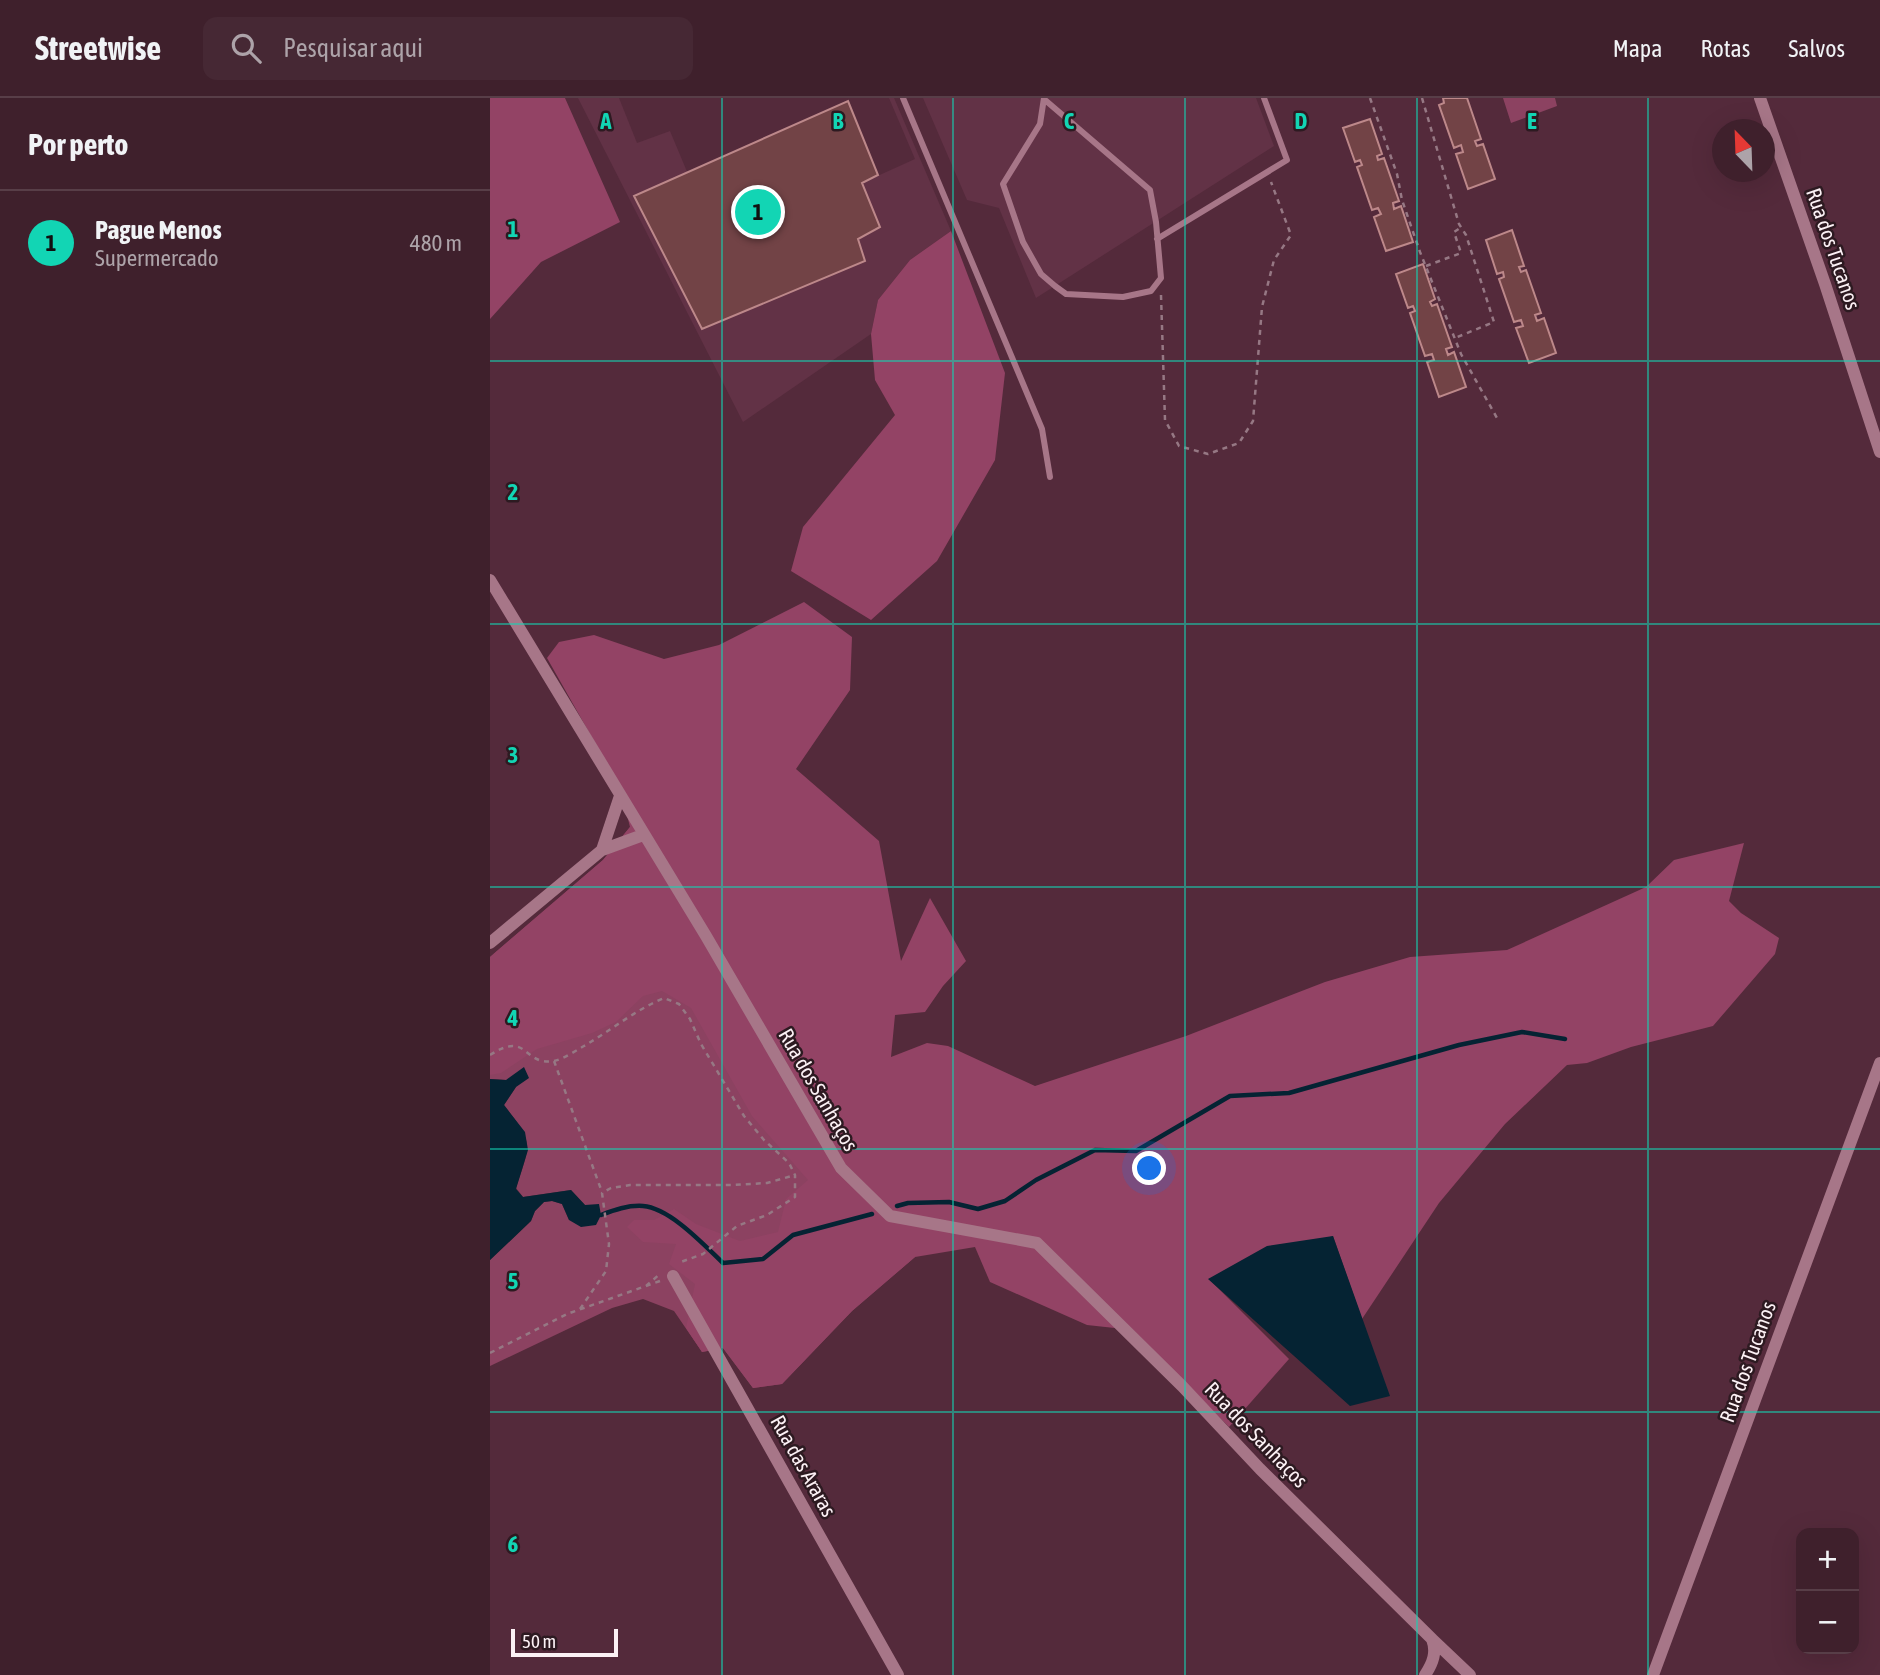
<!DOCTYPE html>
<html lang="pt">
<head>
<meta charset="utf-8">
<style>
	body { margin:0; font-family:"Asap Condensed",sans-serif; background:#462834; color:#f1f3f6 }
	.controls { position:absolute; right:21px; bottom:21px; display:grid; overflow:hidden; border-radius:14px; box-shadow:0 7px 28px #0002 }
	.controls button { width:63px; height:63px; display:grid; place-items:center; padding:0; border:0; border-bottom:2px solid #583e48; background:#3f202c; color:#f1f3f6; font:35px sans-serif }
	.compass { position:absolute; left:1222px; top:21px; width:63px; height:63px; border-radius:50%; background:#3f202c; box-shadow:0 7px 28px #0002; rotate:337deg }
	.scale { position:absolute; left:21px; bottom:18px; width:107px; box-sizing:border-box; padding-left:7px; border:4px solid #fcf1f5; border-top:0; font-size:19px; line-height:24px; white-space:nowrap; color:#fcf1f5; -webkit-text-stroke:5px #2d1a21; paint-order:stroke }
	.you { position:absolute; left:660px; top:1071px; width:24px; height:24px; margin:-18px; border:5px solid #fff; border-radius:50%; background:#1a73e8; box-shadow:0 0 0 10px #1a73e833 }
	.badge { display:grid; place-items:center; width:46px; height:46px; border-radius:50%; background:#12d5b4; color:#111; font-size:23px; font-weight:700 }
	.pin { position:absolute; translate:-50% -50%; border:4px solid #fff; box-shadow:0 2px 7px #0006 }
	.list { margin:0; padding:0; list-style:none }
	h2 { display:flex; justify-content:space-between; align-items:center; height:91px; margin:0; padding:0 28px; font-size:30px }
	h2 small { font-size:23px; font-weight:400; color:#ada3a9 }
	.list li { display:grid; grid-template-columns:46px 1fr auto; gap:21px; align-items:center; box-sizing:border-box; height:105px; padding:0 28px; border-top:2px solid #583e48 }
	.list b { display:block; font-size:26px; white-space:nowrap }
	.list p { margin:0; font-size:23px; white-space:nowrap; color:#ada3a9 }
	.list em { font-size:23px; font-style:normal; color:#ada3a9 }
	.icon { flex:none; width:38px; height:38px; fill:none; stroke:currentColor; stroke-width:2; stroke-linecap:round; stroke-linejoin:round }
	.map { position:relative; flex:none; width:1390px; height:1577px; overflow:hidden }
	header { display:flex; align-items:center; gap:42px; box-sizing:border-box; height:98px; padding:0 35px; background:#3f202c; border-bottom:2px solid #583e48 }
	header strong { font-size:33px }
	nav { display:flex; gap:38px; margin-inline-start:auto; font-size:24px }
	.search { width:490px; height:63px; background:#462834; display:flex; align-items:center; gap:18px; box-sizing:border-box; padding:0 24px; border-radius:14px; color:#ada3a9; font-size:26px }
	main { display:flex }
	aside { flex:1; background:#3f202c }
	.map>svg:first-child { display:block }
	.built { fill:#623246 }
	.green { fill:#8c4261 }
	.forest { fill:#934365 }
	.water { fill:#052333 }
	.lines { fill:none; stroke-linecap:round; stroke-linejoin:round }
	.stream { stroke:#052333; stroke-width:4.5 }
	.building { fill:#724346; stroke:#bd888a; stroke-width:2 }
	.path { stroke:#967884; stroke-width:2.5; stroke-dasharray:5 5; stroke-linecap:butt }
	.service { stroke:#a77688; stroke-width:6 }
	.minor { stroke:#a77688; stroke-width:12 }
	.grid { fill:none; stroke:#12d5b4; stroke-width:2; stroke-opacity:0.55 }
	.labels { text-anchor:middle; stroke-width:5; stroke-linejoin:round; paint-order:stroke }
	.street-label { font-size:21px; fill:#fcf1f5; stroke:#2d1a21 }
	.grid-label { font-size:23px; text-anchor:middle; font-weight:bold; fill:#12d5b4; stroke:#2d1a21; stroke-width:5; stroke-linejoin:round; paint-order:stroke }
</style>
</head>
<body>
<header>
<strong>Streetwise</strong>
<div class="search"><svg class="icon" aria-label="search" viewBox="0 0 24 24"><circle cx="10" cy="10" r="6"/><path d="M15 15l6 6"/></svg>Pesquisar aqui</div>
<nav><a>Mapa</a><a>Rotas</a><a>Salvos</a></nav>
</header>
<main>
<aside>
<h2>Por perto<small></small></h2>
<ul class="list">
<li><span class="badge">1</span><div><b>Pague Menos</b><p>Supermercado</p></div><em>480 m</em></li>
</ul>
</aside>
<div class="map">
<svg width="1390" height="1577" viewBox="0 0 1390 1577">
	<rect width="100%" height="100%" fill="#542a3b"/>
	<!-- built -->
	<path class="built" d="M88,0h41l18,45 33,-12 18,43 -54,22 68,133 163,-68 -7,-22 22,-12 -18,-44 53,-24 -26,-61h5l57,133 -41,29 -32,40 -7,34 -128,88z
		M433,0h333l18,48 -238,152 -37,-90 -32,-8z"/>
	<!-- green -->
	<path class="green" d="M1013,0h52l2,8 -46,17z
		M140,729l285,430 -63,54 -70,73 -29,4 -30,-40 -21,4 -28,-41 -31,-12 -31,9 -122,58v-106l41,-39 4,-10 9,-9 8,-1 10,3 7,16 16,-15 -14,-15 -48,7 -7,-9c15,-46 18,-44 -12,-83l12,-18 -10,-7 -16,-1v-122l113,-97z"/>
	<!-- forest -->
	<path class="forest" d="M0,0h75l55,124 -79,40 -51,57z
		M461,133l54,142 -10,87 -58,101 -66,59 -80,-49 12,-44 92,-112 -20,-35 -4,-46 7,-34 32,-40z
		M314,504l48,35 -2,53 -54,79 83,72 22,120 29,-63 36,63 -23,25 -18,26 -30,3 -4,42 36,-14 21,3 87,40 151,-50 139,-54 85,-25 97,-7 139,-63 28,-27 70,-17 -15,58 12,12 38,25 -4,16 -62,72 -82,21 -44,16 -20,2 -62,59 -66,79 -77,116 -29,-83 -124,43 80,80 -60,68 -96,-97 -46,-5 -97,-43 -15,-35 -60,10 -63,54 -70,73 -29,4 -30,-40 -21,4 -16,-24 9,-44 -26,-20 7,-20 -33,-2 -16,-15 7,-7h20l20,-11 22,15 44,17 38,-9 8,-33 22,-19 -56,-64 -61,-108 -29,-17 -19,5 -27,26 -24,11 -55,16 -36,24 -11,2v-118l113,-97 27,-33 -10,-40 -73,-129 12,-16 35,-7 70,24 55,-14z"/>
	<!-- water -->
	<path class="water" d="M34,969l5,11 -13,9 -12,18 21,27 3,18 -12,39 7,8 48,-7 14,15 14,-1 2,11 -5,10 -15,2 -12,-7 -7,-16 -10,-3 -8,1 -9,9 -4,10 -41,39v-181l16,1z
		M843,1138l57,160 -40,10 -142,-127 59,-33z"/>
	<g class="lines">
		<!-- stream -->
		<path class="stream" d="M407,1108l11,-3 41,-1 29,7 27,-8 31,-21 59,-30 41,1 94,-55 59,-3 170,-48 63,-13 43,7
			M111,1117c13,-5 27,-10 42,-9 27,2 61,39 80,57l40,-4 30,-24 79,-21"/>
	</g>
	<!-- building -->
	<path class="building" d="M953,0h24l14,41 -6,2 2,5 6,-2 12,35 -27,10 -12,-35 7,-2 -2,-7 -7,3 -15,-43 5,-2z
		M358,3l30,74 -16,8 18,44 -22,12 7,22 -163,68 -68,-133z
		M880,21l12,35 -5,2 1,4 6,-2 15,43 -6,2 1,6 7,-3 12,36 -27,9 -12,-34 7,-3 -3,-6 -6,2 -15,-43 5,-2 -2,-5 -5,2 -12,-34z
		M1022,132l12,36 -5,1 2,5 5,-2 15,43 -6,2 2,6 7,-3 12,35 -27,10 -13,-35 7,-2 -2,-6 -7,2 -15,-43 5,-2 -1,-5 -6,2 -11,-34z
		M933,166l12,35 -5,3 2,4 5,-2 15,43 -6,2 2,6 6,-3 12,35 -27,10 -12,-35 7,-2 -2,-6 -7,2 -15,-43 5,-2 -2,-5 -5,2 -12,-34z"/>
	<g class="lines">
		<!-- path -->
		<path class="path" d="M880,0l27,76 5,26 18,52 41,102 36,64
			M932,0l37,126 7,11 28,87 -39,16
			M936,168l35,-13 -7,-21 6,-4
			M671,197l4,125 14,26 29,8 31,-11 14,-22 9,-114 12,-47 17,-25 -20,-53
			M0,957c39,-25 32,11 64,6 10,-2 21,-10 30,-15 26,-15 51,-36 80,-48l15,6 11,15 11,25 43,72 20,24 25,23 6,12v22l-28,18 -30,11 -34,28 -25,9
			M64,963l48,131
			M156,1188l15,-13
			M90,1211l26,-38 3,-27 -7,-51 9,-5 19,-3h103l34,-2 28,-8
			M0,1255l77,-39 93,-33"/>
		<!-- service -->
		<path class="service" d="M413,0l139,331 8,48
			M554,0l-4,26 -37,60 20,58 18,32 14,12 11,8 57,3 28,-6 10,-13 -5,-56 -6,-32 -105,-90
			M667,141l130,-79 -23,-62"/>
		<!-- minor -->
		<path class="minor" d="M1270,0l65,186 55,168
			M0,482l216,356 135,232 49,48 147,27 145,143 78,83 172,170c5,13 1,24 -7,36
			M112,752l18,-54
			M0,845l112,-93 41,-15
			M183,1178l225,399
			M942,1541l38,36
			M1163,1577l227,-612"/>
	</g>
	<!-- grid -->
	<path class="grid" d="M232,0v1577M463,0v1577M695,0v1577M927,0v1577M1158,0v1577M0,263h1390M0,526h1390M0,789h1390M0,1051h1390M0,1314h1390"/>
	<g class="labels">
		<!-- street labels -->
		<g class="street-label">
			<text transform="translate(1343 151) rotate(71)" y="7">Rua dos Tucanos</text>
			<text transform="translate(328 992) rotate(60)" y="7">Rua dos Sanhaços</text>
			<text transform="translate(1258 1264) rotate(-70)" y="7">Rua dos Tucanos</text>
			<text transform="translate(766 1337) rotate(46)" y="7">Rua dos Sanhaços</text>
			<text transform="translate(313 1368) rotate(61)" y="7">Rua das Araras</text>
		</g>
	</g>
	<g class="grid-label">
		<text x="116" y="31">A</text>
		<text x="348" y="31">B</text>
		<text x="579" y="31">C</text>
		<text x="811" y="31">D</text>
		<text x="1042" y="31">E</text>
		<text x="23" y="139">1</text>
		<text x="23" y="402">2</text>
		<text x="23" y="665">3</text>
		<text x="23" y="928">4</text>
		<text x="23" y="1191">5</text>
		<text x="23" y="1454">6</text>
	</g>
</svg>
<div class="controls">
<button>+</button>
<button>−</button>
</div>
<svg class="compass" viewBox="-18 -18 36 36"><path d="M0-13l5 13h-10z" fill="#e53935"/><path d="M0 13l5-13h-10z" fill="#ada3a9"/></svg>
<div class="scale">50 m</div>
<div class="you"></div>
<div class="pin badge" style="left:268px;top:114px">1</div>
</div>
</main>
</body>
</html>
